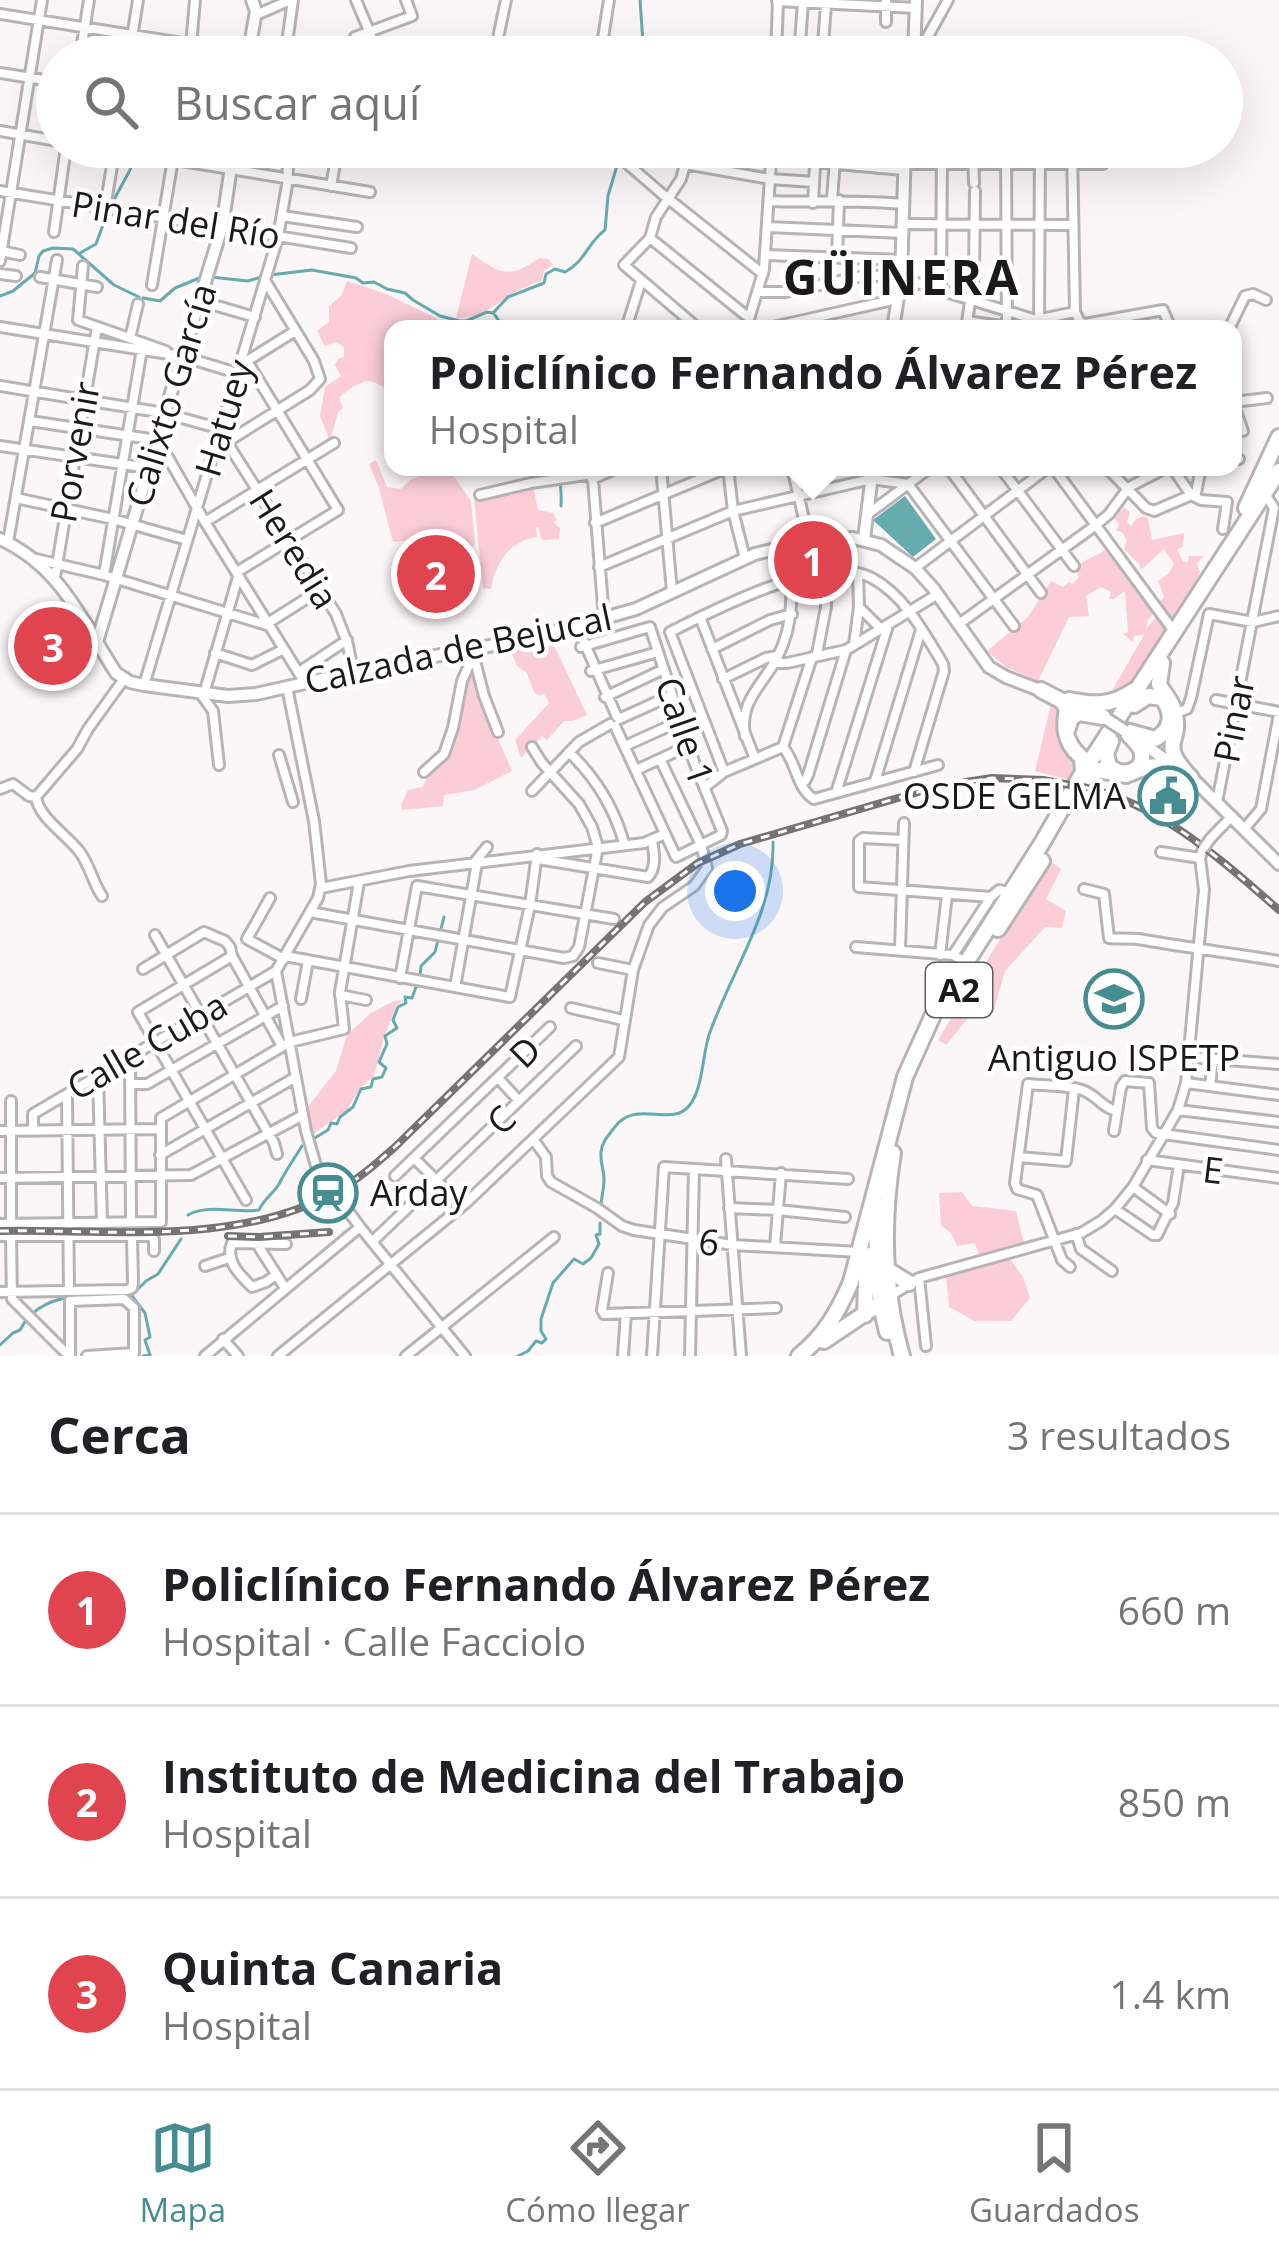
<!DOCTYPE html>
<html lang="es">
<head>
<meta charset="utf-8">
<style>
	body { margin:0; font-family:"Open Sans",sans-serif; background:#f2f2f2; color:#202124 }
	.you { position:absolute; left:735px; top:891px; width:42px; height:42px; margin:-30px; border:9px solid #fff; border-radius:50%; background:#1a73e8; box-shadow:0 0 0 18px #1a73e833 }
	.badge { display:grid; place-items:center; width:78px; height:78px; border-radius:50%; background:#458d91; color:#fff; font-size:39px; font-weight:700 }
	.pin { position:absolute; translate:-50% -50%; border:6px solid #fff; box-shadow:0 3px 12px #0006 }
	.popup { position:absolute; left:384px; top:320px; width:858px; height:156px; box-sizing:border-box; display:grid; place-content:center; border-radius:24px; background:#fff; filter:drop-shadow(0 3px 9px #0005); font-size:39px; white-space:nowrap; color:#757577 }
	.popup b { font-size:45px; color:#202124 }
	.popup::after { content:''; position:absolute; left:50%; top:100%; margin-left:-24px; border:24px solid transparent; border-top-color:#fff }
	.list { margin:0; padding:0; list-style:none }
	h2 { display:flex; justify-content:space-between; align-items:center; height:156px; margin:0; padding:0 48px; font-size:51px }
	h2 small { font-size:39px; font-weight:400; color:#757577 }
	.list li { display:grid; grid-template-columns:78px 1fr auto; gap:36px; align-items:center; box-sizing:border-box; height:192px; padding:0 48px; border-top:3px solid #e0e0e0 }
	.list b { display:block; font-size:45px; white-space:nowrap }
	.list p { margin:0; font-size:39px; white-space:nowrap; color:#757577 }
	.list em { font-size:39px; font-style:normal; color:#757577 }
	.icon { flex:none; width:66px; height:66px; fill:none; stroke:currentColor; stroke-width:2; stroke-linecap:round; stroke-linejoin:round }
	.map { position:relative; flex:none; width:1279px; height:1356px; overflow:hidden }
	.search { position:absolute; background:#fff; box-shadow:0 12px 48px #0002; left:36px; right:36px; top:36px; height:132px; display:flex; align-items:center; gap:30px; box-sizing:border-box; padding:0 42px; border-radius:66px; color:#757577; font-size:45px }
	.sheet { height:732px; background:#fff }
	nav { display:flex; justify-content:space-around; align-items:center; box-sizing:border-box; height:168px; border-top:3px solid #e0e0e0; background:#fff; font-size:33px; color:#757577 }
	nav a { display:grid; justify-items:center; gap:6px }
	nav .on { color:#458d91 }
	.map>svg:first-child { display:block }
	.green { fill:#facdd9 }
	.water { fill:#66abae }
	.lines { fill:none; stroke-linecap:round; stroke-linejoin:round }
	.stream { stroke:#66abae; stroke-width:3 }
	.minor-casing { stroke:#b8b4b5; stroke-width:14 }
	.major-casing { stroke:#b8b4b5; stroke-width:16 }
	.highway-casing { stroke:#b8b4b5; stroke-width:20 }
	.minor { stroke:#fff; stroke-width:8 }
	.major { stroke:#fff; stroke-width:10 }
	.highway { stroke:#fff; stroke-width:14 }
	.rail-casing { stroke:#767374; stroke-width:8 }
	.rail { stroke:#fff; stroke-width:3; stroke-dasharray:9; stroke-linecap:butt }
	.minor-bridge-casing { stroke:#b8b4b5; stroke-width:14; stroke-linecap:butt }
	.major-bridge-casing { stroke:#b8b4b5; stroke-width:16; stroke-linecap:butt }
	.minor-bridge { stroke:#fff; stroke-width:8 }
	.major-bridge { stroke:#fff; stroke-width:10 }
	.labels { text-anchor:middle; stroke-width:9; stroke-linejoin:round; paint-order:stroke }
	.shield { fill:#fff; stroke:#5f5e5e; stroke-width:3 }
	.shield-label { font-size:33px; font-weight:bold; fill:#1b1919 }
	.street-label { font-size:36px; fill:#1b1919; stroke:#fff }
	.poi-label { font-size:36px; fill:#1b1919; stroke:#fff; text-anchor:end }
	.district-label { font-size:48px; font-weight:bold; letter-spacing:3px; fill:#1b1919; stroke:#fff }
</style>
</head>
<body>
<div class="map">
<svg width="1279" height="1356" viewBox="0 0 1279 1356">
	<rect width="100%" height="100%" fill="#fbf6f8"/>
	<!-- green -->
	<path class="green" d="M472,254c30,21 36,25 68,4l8,1 5,6 -9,6 -2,10c-32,7 -53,38 -86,37z
		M347,281l37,12 48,23 6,4 2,9h-47v66c-24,-22 -32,-14 -54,2l4,11 -5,4 -8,29 -10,-25 5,-29 16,-11 -6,-11 3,-6 6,-2v-10l-8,-5 -11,4 -8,-15 12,-9v-16l13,-11z
		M376,460l11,27 14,2 9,-9 8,-3 -2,-10h32l23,34 4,43 -6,6 -16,-13 -60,5 -14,-54 -10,-24z
		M533,485l5,25 15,3 4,7 -4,2 7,6 -1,11 -17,1 -4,-13h-2l1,10c-27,4 -42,26 -46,52l-8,-1 -9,-90z
		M1124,507l6,5 -3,10 4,4 5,-7 8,-3 4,2 4,22 32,-7 -1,14 -6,2 6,13h5l1,-6h15l-7,7 3,9 -2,3 1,6 -19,37 -9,2 -14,-15 7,-8 -6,-16 11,-8 5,-9 -10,-15 -23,21 -2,-6 -15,-15 3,-8 -5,-9 -6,-1 3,-8 -5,-5z
		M1107,549l47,63 -7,10 -1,8 11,-15 11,16 -36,54 -23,11 35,-61 -10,1 -1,6 -10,-8 5,-2 -3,-41 -11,8h-5l2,-7 -10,-5 -15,9 3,20 -20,1 -31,64 -32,-14 -19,-16 41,-34 23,-36 12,6 6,-5 4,2 6,-7 -4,-9c9,-9 22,-12 32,-19z
		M550,637l37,78 -15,6h-8l-17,19 -5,-4 -21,22 -6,-18 34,-37 -5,-9 -5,2 -5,-4 -7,-19 -10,-7 -7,-16 3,-4z
		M476,670l13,48 23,53 -38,19 -30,5 -1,11 -41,4 -1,-5 7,-15 15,-3 4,-11 -3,-4 19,-12 25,-89z
		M1052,700l8,3 20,57 -6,21 -39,-10z
		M1049,860l12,9 -15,30 20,12 -4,17 -17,-1 -40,44 -12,42 -17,-5 -30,37 -8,-5z
		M404,1000l-7,5 -13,32 -10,39 -14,12 -13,22 -35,25 -5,-27 29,-37 11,-36 24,-22 23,-12z
		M962,1192l10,14 44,5 8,32 -45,12 -4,-12 -18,3 -6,-13 -10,-8 -2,-32z
		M1008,1256l15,21 7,21 -19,23h-36l-26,-14 -3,-32z"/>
	<!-- water -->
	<path class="water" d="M905,496l31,43 -23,18 -40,-37z"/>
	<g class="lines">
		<!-- stream -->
		<path class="stream" d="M640,0l4,57
			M187,40l4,-32
			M111,205l19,-35 8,-23
			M80,253l16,-9 11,-30
			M270,275l42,-5 44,8 7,5 11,-1 13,7 18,4 8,7 27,16 20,5h6l21,-9 6,1
			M211,277l37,4 13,-4
			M0,296l13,-5 22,-18 4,-17 4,-5 10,-3 20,1 41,36 25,12
			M143,298l17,3 15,-13 27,-11
			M493,313l15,-16 36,-14 2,-9 9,-5 10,3c20,-10 23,-30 40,-42l3,-34 13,-44 9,-5
			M495,315l9,14
			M561,506c1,-14 -2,-25 0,-39
			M313,1139l15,-9 3,-7 6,1 3,-7 13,-10 8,-18 10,-2 2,-8 9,-2 4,-9 -7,-6 8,-18 -2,-8 12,-8 -4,-8 5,-13 8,-4 -1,-6 7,1 8,-22 1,-10 14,-14 9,-35
			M601,1207c0,-9 3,-18 3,-27 0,-10 -4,-18 -3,-28 1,-10 7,-16 13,-24 21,-30 57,0 75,-22 14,-17 13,-49 20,-71 22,-64 66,-123 64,-193
			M188,1215c22,-12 47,-1 71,-5 5,-11 14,-16 20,-26 7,-14 15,-25 23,-38
			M119,1294l13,2 13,17 5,24 -5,3 5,15 -7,1
			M133,1294l13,-13 12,-7 23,-35
			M0,1345l13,-12 7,-3c14,-27 37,-31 65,-36
			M518,1356l10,-5 8,-10 6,2 4,-4 -5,-8v-12l12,-36 21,-24 9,5 8,-6 8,-14 -3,-9 4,-1v-11"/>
		<!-- minor casing -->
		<g class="minor-casing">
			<path id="minor" d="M356,0l24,57
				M886,0v22
				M777,1l139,7
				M0,14l271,43
				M256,15l34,-15
				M917,56l31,-56
				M80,57l9,-57
				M129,57l9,-57
				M190,57l5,-57
				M285,57l8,-57
				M352,57l3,-20 57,-21 -6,-16
				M494,57l12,-57
				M600,57l9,-57
				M776,57l2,-57
				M799,57l4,-55
				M822,57l4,-52
				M0,73l57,9
				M0,131l57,10
				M96,147l274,45
				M608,147l53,46 102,81
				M690,147l-9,32 -25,38 -6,21 -26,27 75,64
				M756,147l16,2
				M973,147l1,36
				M1006,147l1,182
				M1072,147l3,165
				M771,157l44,4
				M815,162l89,8
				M685,164l85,15 44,3
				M904,164h199v-17
				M856,166l1,-19
				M878,168l1,-21
				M331,186l7,-39
				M0,191l351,57
				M832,199l4,-52
				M769,201c45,2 89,-2 134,3
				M813,203l3,-56
				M105,208l10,-60
				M282,216l75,11
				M903,224l168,1
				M768,227l135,6
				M54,232l12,-85
				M650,238l99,80
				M1,251l19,4
				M766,255l136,5
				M837,258l2,-58
				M0,261l42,-261
				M83,266l-5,54 88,31
				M0,274l16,2
				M40,277l57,10
				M152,285l23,-138
				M758,292h28l82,-17 33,3 135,42 39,-8
				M941,292l1,-145
				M200,301l55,16
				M1075,312l5,10 5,2 78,-14 8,19
				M967,321l53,8
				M0,327l181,29 76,23
				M1039,328l1,-181
				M626,329l15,-48
				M746,329l18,-60 8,-122
				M764,329l133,-30
				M966,329l8,-54 1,-84
				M1036,329l18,-4
				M1229,329l16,-33 8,-2 13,6
				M130,338l8,-34
				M247,361l48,-30
				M0,386l164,27 57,16
				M1233,402l34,-4
				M1233,403l10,28
				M30,421l127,19
				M221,433l115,181 12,31 5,27
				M158,440l47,82 100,161
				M227,442l83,-52 10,-11 -6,-18 -48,-79
				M0,446l149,22
				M1233,456l6,3
				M592,467l12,152
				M661,467l11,125
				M728,467l5,44 12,47
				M792,467l17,74
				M948,467l93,126
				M1000,467l74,99
				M1053,467l120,163
				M1106,467l40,41 8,3 42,-18 5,-26
				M1172,467l19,28 10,5 26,2 -4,27
				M592,479l27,-12
				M480,495l51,-12 61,-9
				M16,498l97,21 74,21
				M868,514l63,-47
				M205,522l129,-79
				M595,523l134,-56
				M8,542l49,-282
				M36,559l68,16 166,51
				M599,567l134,-56 138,-32 37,5 106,142
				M915,568l134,-101
				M237,572l101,-62 -91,-149 -5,-2
				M104,575l39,-232
				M55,577l42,-250
				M859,607l23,23
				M700,617l55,142
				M268,623l52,-33
				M959,624l137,-99 13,-11 20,-27 39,-20
				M577,626l40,91
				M854,645l5,-38 -1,-33
				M581,647l69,-20 44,135 28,69 -1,4 -45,22 -61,-131
				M712,649l58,-29 22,-6
				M215,653l37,12 32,-16
				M817,654l9,-47 -1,-33
				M474,657l10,39 14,36
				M774,663h13l59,-13 92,-56
				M591,671l67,-19
				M299,672l48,-32
				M723,679l43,-21 11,-2
				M144,685l134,-448 10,-58 -1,-32
				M605,697l59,-28
				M1216,700l63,12
				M1176,713l11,-4 4,-11 18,-84 44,8 26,-6
				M619,719l53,-24
				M745,736c-6,-35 17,-50 32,-78 19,-37 16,-72 8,-112
				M625,746l55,-25
				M783,747c14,16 13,41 31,52l124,-34
				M783,747l29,-90
				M569,752c27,26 45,55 55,91
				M279,755l14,47
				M219,765l-6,-54 -10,-14 35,-120
				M636,770l52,-24
				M424,772l20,-18 9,-26 9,-47 11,-25
				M724,772l-54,-140c45,-22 153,-80 202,-54 33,18 53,56 71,86l1,7 -30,101
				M800,781h5l3,-6 38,-125
				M875,781l46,-151
				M705,787l19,-15 59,-25
				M0,789l13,-5 16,12 7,1
				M532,791l47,-49 31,-18
				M836,793l51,-164
				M36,797l41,-48 11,-20 36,-50
				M36,797c3,21 30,37 43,54 11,14 13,30 23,45
				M1217,802l57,-294 -7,-11
				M1245,828l16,-19 18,-95
				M1210,839l22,-23
				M903,840l-40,-2 -4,3v46l132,10
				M1161,852l39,6
				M538,859l110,18c9,-9 6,-25 4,-37
				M474,863l13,-16
				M321,888l88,-17 235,-28 21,-9
				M1084,889l20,5 5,44c10,1 19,0 29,1 46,8 94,14 141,22
				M270,898l-23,41 37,20
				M310,912l254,46 9,-2 6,-9 19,-100 -6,-20 -13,-23 -37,-41 -10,-16
				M155,935l119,208 3,11
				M856,947l97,8 13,7
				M900,950l4,-127
				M940,955l7,-60
				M953,955l38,-58 8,-7 10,2
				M232,956l-94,56 108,188
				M285,956l225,41 20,-92 7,-51
				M598,963l35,7
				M143,969l61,-37 21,9 5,6 2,9 50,90
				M276,971l30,160 11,38 43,58 105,129
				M400,978l17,-92 197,33
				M455,987l22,-124
				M340,995l26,5
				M301,999l7,-38
				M571,1008l52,12
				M130,1056l1,166
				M1189,1057l90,7
				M98,1075l4,148
				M499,1079l20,22
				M1186,1083l93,12
				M130,1084h17l136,-78
				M1210,1086l3,-26
				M67,1094l2,197
				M1178,1110l101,12
				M33,1130v-16l243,-143 42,-73 3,-14 -7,-63 -27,-134
				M0,1131l160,-2
				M1114,1131l7,-44 4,-6 24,2 3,45 4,5 123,17
				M533,1139l13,18 1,19 4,6 46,26 25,18 12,4 99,15 126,7
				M160,1155l136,-78
				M1019,1157l47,4 8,-72
				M414,1158l48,48
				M726,1159l15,197
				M1147,1160l132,18
				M395,1176l155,-149
				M0,1178l191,-3 112,-60
				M1133,1187l37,27
				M729,1208l49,2 67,7
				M1115,1209l38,26h4l16,-32 6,-38
				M0,1224l161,-2v-104l129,-76 54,-13 -4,-37 19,-110
				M11,1224v-123
				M1076,1234l5,15 31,22
				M0,1236h151l3,4v11
				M11,1236l1,63 56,56
				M372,1242l204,-196
				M257,1244l28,44
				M775,1246l6,-73
				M205,1266l24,-8
				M1070,1267l-8,-7 -25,-65 -20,-6 -2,-6 13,-99c18,2 38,1 54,6 15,5 20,18 35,21
				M608,1273l-6,37 2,4 172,-6
				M276,1275l-10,7 -14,5c-13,-13 -27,-26 -20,-44l54,1
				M919,1278l7,68
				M0,1292l127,-2 5,-2 1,-5 -1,-47
				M890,1296l29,-18 162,-45 20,-12 14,-12 18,-22 45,-77 8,-27 18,-193 -4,-32 3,-9
				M223,1339l15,17
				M70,1356v-55l54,-2 10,9v45l-47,3
				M205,1356l155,-129
				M278,1356l188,-153 153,-146 14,-87 16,-45 14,-18 31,-21 13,-18 -6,-23 -41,-86
				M406,1356l148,-119
				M623,1356l3,-43
				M652,1356l12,-189 184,12
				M690,1356l4,-187"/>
		</g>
		<!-- major casing -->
		<g class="major-casing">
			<path id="major" d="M248,57l8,-46 -4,-11
				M914,57l2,-57
				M893,329l8,-51 4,-131
				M157,439l65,-212 12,-80
				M0,539c60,27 82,81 116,134l14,9 14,3 84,11 28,-2 120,-27 161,-30 99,-28 119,-55 54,-13 44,-3 28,7 34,23 18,20 56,79 17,10 39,15
				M864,539l9,-72
				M97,642l60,-201
				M1138,740l56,40 85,84"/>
		</g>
		<!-- highway casing -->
		<g class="highway-casing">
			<path id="highway" d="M1246,508l33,-71
				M1162,663l-3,21c4,9 13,17 15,27 10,33 -19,29 17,67
				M1041,690l21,11 5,8
				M1068,728l3,-10 8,-5 24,4
				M1126,731l29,8c17,-9 19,-26 7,-41l-14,-2 -14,9
				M1111,741l-5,13 3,12c10,9 20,8 30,1 8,-14 0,-22 -10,-32
				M1083,771l-1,-13c-20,-17 -19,-34 -13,-58 24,5 43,6 64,-9
				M1085,781l13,-11 28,5 20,-8 13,-1 27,10
				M998,929l44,-68
				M893,1153c-11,68 -10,137 9,203
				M877,1205c-1,43 -1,84 10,127
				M883,1267l26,16
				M865,1315l2,-60
				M824,1341l61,-41
				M799,1356c26,-21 39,-44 52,-74l54,-205 28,-62 109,-172 38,-66 199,-306"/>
		</g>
		<!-- minor -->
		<use href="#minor" class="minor"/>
		<!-- major -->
		<use href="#major" class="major"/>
		<!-- highway -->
		<use href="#highway" class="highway"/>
		<!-- rail casing -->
		<g class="rail-casing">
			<path id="rail" d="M1083,787c78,17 137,72 196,123
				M0,1231c109,-2 238,16 337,-40 22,-12 41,-29 59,-45l249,-244 53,-39 42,-19 199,-58 53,-8 51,2 27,5
				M228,1236l31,1 70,-5"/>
		</g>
		<!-- rail -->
		<use href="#rail" class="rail"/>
		<!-- minor-bridge casing -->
		<g class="minor-bridge-casing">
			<path id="minor-bridge" d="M1203,849l7,-10"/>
		</g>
		<!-- major-bridge casing -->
		<g class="major-bridge-casing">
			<path id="major-bridge" d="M1108,720l17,11"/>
		</g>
		<!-- minor-bridge -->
		<use href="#minor-bridge" class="minor-bridge"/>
		<!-- major-bridge -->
		<use href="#major-bridge" class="major-bridge"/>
	</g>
	<!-- icons -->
	<defs>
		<g id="civic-ring" transform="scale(3)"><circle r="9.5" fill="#fff" stroke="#458d91" stroke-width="1.5"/><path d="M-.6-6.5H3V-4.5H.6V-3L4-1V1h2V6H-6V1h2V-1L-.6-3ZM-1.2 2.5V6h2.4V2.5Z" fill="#458d91"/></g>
		<g id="university-ring" transform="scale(3)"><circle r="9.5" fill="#fff" stroke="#458d91" stroke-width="1.5"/><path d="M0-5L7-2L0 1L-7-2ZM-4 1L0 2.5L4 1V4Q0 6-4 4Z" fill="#458d91"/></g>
		<g id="station-ring" transform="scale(3)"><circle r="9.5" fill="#fff" stroke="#458d91" stroke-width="1.5"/><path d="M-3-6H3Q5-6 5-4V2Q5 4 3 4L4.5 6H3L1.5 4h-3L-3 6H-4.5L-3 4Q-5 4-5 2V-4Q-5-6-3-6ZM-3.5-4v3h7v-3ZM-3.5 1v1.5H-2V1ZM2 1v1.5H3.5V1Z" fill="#458d91"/></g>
	</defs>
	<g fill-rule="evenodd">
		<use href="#civic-ring" x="1168" y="796"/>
		<use href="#university-ring" x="1114" y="999"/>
		<use href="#station-ring" x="328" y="1193"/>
	</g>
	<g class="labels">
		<!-- shield labels -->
		<rect class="shield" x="926" y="963" width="66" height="54" rx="9"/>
		<g class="shield-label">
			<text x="959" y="1002">A2</text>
		</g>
		<!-- street labels -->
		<g class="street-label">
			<text transform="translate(176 220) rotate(9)" y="13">Pinar del Río</text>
			<text transform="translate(171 395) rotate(-73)" y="13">Calixto García</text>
			<text transform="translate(224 418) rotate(-73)" y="13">Hatuey</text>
			<text transform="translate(75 452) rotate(-80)" y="13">Porvenir</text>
			<text transform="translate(294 549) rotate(58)" y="13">Heredia</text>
			<text transform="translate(458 649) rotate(-12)" y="13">Calzada de Bejucal</text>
			<text transform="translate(1234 719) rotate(-79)" y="13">Pinar</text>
			<text transform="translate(685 731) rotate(71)" y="13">Calle 1</text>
			<text transform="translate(147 1046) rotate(-30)" y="13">Calle Cuba</text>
			<text transform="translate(525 1052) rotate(-45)" y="13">D</text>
			<text transform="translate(501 1120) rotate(-45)" y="13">C</text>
			<text transform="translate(1213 1170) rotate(7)" y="13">E</text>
			<text transform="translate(709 1242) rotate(7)" y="13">6</text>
		</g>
		<!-- poi labels -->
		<g class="poi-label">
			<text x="1126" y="809">OSDE GELMA</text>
			<text x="1114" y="1071" text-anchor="middle">Antiguo ISPETP</text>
			<text x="370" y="1206" text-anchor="start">Arday</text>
		</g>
		<!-- district labels -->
		<g class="district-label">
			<text x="902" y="295">GÜINERA</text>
		</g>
	</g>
</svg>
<div class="you"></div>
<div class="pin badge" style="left:813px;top:560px;background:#e0444e">1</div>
<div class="popup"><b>Policlínico Fernando Álvarez Pérez</b>Hospital</div>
<div class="pin badge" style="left:436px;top:574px;background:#e0444e">2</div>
<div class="pin badge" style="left:53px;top:646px;background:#e0444e">3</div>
<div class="search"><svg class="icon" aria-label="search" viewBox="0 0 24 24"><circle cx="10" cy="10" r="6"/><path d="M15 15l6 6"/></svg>Buscar aquí</div>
</div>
<section class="sheet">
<h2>Cerca<small>3 resultados</small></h2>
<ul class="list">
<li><span class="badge" style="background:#e0444e">1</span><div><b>Policlínico Fernando Álvarez Pérez</b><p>Hospital · Calle Facciolo</p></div><em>660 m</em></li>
<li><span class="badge" style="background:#e0444e">2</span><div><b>Instituto de Medicina del Trabajo</b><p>Hospital</p></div><em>850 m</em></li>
<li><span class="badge" style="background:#e0444e">3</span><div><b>Quinta Canaria</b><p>Hospital</p></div><em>1.4 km</em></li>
</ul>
</section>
<nav>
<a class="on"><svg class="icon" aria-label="map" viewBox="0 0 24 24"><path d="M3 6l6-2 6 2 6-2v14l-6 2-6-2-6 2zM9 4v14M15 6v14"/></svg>Mapa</a>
<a><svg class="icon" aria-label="directions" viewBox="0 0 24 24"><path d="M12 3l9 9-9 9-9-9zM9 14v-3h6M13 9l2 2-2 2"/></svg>Cómo llegar</a>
<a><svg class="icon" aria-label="saved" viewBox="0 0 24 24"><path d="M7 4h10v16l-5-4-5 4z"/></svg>Guardados</a>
</nav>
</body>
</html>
